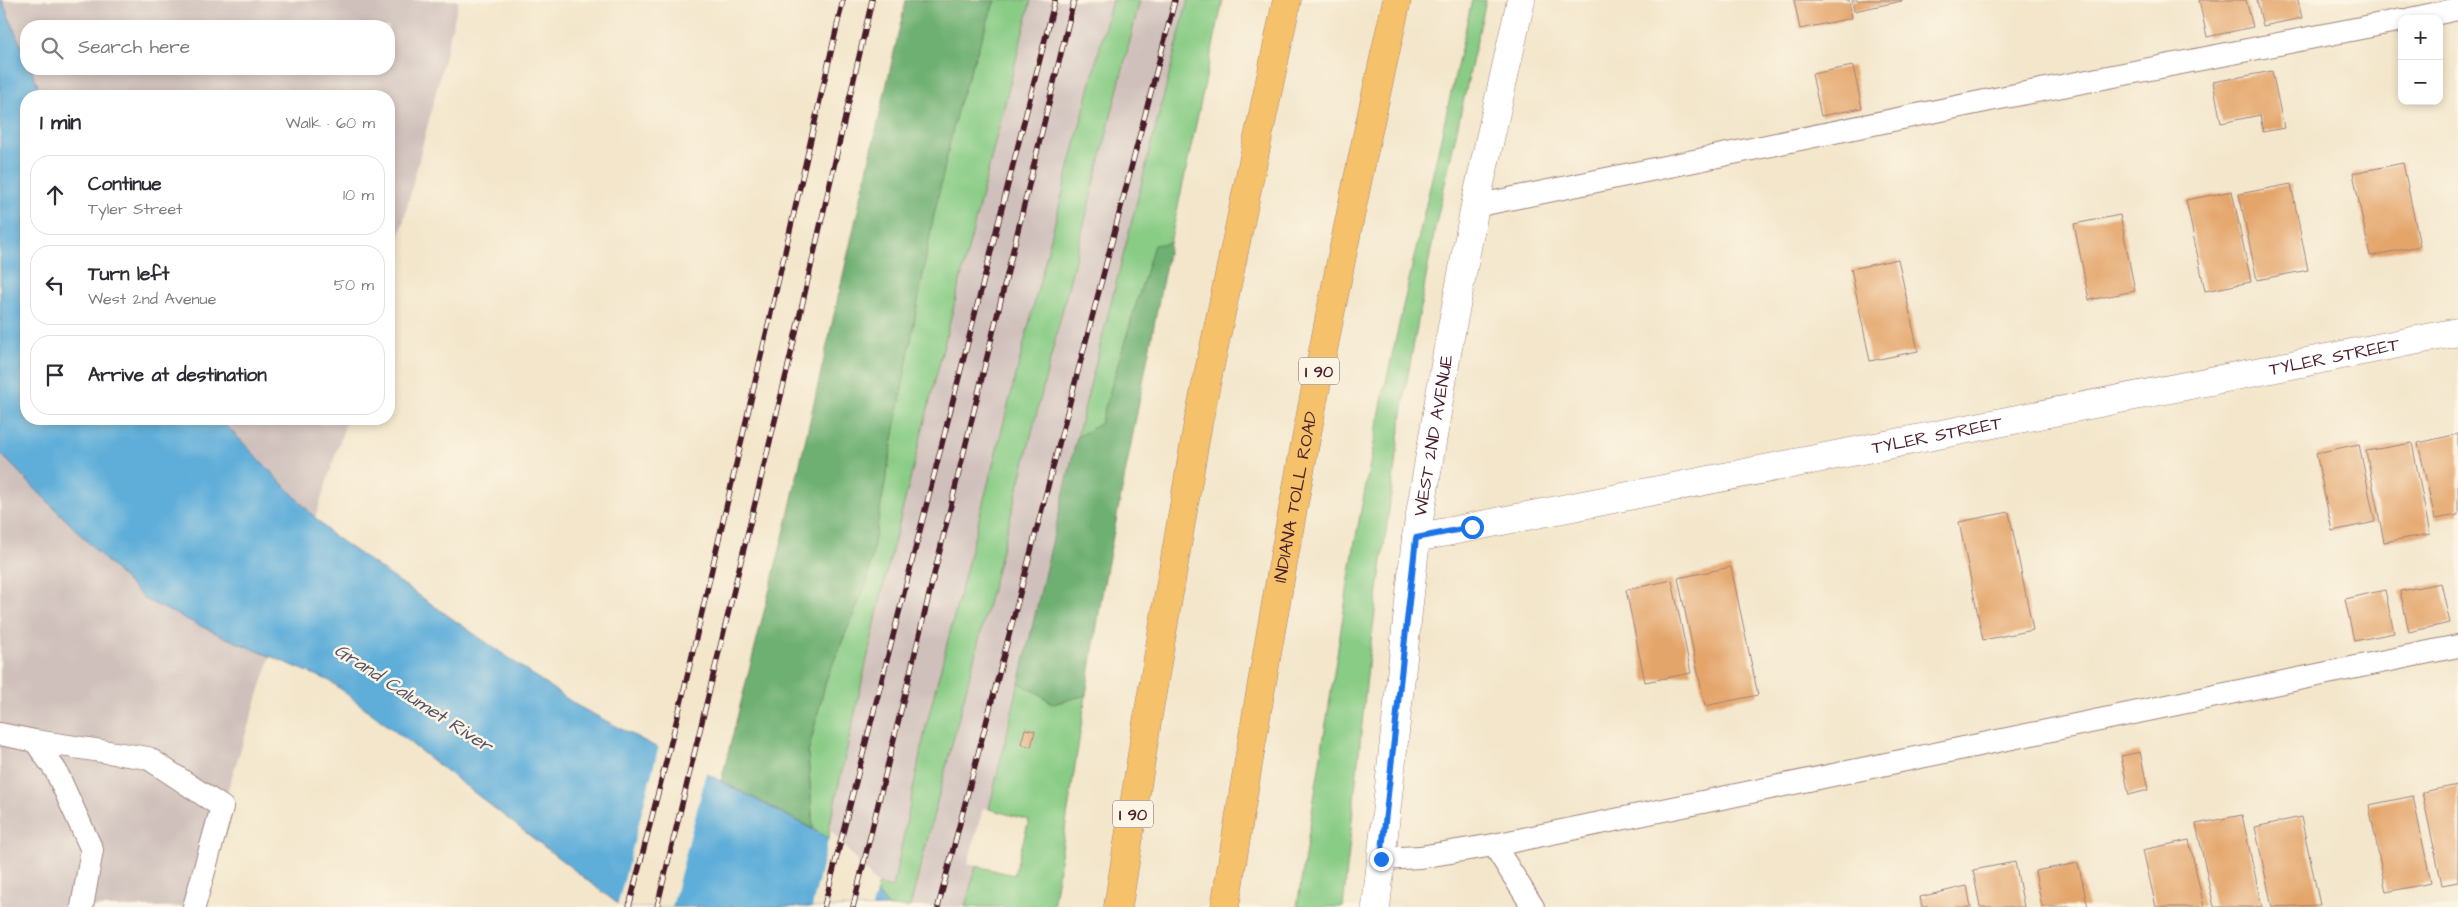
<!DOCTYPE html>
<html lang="en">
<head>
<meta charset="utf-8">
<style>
	body { margin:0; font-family:"Architects Daughter",sans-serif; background:#f7f7f7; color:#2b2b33 }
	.controls { position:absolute; right:15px; top:15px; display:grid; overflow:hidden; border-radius:10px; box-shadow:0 2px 8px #0003 }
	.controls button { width:45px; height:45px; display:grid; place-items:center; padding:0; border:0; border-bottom:1px solid #e1e1e2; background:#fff; color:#2b2b33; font:25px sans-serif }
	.stop { position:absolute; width:15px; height:15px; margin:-11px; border:4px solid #1a73e8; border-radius:50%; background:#fff }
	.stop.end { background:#1a73e8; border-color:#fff; box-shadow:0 1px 5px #0008 }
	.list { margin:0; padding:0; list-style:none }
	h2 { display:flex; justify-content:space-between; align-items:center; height:65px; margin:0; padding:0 20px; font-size:21px }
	h2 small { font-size:16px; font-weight:400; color:#7c7c81 }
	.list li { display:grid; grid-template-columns:32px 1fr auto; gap:15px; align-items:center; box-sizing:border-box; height:80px; margin:0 10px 10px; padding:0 10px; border:1px solid #e1e1e2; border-radius:20px }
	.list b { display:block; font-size:19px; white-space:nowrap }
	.list p { margin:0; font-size:16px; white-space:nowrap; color:#7c7c81 }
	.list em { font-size:16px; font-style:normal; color:#7c7c81 }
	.icon { flex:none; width:28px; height:28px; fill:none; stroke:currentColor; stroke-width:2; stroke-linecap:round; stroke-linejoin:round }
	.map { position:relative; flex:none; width:2458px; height:907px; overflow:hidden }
	.search { position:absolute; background:#fff; box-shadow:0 2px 8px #0003; left:20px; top:20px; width:375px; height:55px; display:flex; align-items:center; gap:12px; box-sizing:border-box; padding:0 18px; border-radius:20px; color:#7c7c81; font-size:19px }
	.panel { position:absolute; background:#fff; box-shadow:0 2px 8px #0003; left:20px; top:90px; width:375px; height:335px; border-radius:20px }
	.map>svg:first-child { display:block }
	.industrial { fill:#cfc0bb; fill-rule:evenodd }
	.green { fill:#88cc85; stroke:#697658 }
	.forest { fill:#6eb072; stroke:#5c684e }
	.water { fill:#5eaed9; stroke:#546682 }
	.pier { fill:#f3e6cb }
	.building { fill:#e4a56b }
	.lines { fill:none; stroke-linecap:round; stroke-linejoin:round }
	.service-casing { stroke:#9e827b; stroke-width:24 }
	.minor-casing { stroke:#9e827b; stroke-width:29 }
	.motorway-casing { stroke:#9e827b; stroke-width:29 }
	.service { stroke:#fff; stroke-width:22 }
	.minor { stroke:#fff; stroke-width:28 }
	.motorway { stroke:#f5c16b; stroke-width:28 }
	.rail-casing { stroke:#4a1f2b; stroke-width:5.5 }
	.rail { stroke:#fcf5e5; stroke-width:4; stroke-dasharray:11; stroke-linecap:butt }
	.route { stroke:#1a73e8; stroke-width:6 }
	.labels { text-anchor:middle; stroke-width:5; stroke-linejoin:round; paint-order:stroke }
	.shield { fill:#fcf5e5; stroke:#7f5f63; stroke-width:1 }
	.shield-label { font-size:16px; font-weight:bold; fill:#4a1f2b }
	.street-label { font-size:18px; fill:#4a1f2b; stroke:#fcf5e5 }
	.water-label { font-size:19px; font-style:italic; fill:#515168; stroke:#fcf5e5 }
</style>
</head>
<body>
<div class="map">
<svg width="2458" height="907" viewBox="0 0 2458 907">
	<rect width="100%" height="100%" fill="#fcf5e5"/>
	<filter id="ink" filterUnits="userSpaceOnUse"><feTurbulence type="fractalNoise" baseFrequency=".02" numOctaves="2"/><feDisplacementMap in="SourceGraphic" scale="10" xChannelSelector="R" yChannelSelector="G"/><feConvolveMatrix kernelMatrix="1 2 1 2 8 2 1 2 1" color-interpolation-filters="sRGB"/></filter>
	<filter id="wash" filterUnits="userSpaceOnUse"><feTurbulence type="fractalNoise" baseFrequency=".0096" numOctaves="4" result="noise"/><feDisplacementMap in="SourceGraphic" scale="20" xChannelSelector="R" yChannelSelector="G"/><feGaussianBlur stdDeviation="1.12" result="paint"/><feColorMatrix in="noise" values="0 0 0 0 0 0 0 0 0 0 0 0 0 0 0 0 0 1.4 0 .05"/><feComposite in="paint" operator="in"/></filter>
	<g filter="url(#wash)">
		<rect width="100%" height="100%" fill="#f3e6cb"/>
		<!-- industrial -->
		<path class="industrial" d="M0,0h459l-70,279v-183h-363v323h321l-157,488h-190zM26,26h363v43h-363z
			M1031,0h81l-186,726 -33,163 -15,-4 -49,-57 57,-253z
			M1140,0h48l-111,437 -88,372 -6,-1 -15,55 8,3 -11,41h-55l109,-423z"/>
		<!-- green -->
		<path class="green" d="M995,0h36l-145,575 -57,253 1,13 -17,-12 -5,-76 18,-73 41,-98 65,-358 26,-118z
			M1112,0h28l-121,484 -109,423h-21l-15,-18 4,-4 15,3 33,-162z
			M1188,0h35l-53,243 -16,3 -54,178 -23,13z
			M1472,0h14l-51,228 -29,158 -37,270 -26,251h-46l57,-360 30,-156z
			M1019,683l19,10 15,11 33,-9 -33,212h-88l11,-41 38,9 15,-55 -40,-11z"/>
		<!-- forest -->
		<path class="forest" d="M906,0h89l-37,106 -26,118 -65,358 -41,98 -18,73 5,76 -92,-48 65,-256z
			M1170,243l-67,345 -17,107 -33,9 -15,-11 -19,-10 58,-246 23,-13 54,-179z"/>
		<!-- water -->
		<path class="water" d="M0,0h2l24,58v11h5l11,27h-16v323h194l111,115 245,171 251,132 62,70h-267l-292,-226 -106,-44 -80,-38 -144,-146z"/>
		<!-- pier -->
		<path class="pier" d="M659,746l48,25 -35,136h-55z
			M829,836l48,53 -5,18h-60z"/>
		<g id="blocks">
			<!-- building -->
			<path class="building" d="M1794,0h55l3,18 -52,11z
				M1852,0h50v1l-48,10z
				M2199,0h47l7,27 -46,10z
				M2257,0h41l4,18 -39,8z
				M1853,66l9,42 -41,8 -9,-42z
				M2272,71l12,57 -21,4 -3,-17 -39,8 -8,-41z
				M2403,163l17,83 -50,10 -17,-83z
				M2291,184l17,86 -51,10 -18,-86z
				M2232,191l19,91 -46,9 -19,-91z
				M2120,215l15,76 -46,9 -15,-76z
				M1898,259l20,92 -48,10 -19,-92z
				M2458,434v81l-23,4 -17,-76z
				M2412,443l18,91 -46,8 -18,-91z
				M2359,444l16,78 -43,9 -16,-78z
				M2009,512l24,118 -50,10 -24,-118z
				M1731,567l27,128 -53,11 -27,-128z
				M1672,580l19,93 -46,9 -19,-92z
				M2441,583l9,40 -41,9 -9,-41z
				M2385,590l9,43 -40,8 -9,-42z
				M1025,729l10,2 -4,16 -10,-3z
				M2140,752l8,38 -19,5 -8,-39z
				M2458,785v97l-16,3 -20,-93z
				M2413,796l18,87 -45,9 -17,-87z
				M2242,815l20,92h-48l-18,-83z
				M2301,817l19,88 -48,2 -17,-80z
				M2189,840l15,67h-48l-13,-57z
				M2015,862l9,45h-44l-7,-37z
				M2078,863l10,44h-46l-7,-36z
				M1967,886l4,21h-49l-2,-10z"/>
		</g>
	</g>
	<g filter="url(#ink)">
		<use href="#blocks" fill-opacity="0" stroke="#9e827b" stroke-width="1"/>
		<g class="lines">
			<!-- service casing -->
			<g class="service-casing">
				<path id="service" d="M2410,19l48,-10
					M1475,206l515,-106 412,-80
					M0,734l35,7 21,30 36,79 -10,57
					M35,741l113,17 74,49 -28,100
					M1494,845l964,-199
					M1381,859l39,-2 74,-12 39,62"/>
			</g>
			<!-- minor casing -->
			<g class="minor-casing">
				<g id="minor">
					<path id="s1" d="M1416,538l1042,-206"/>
					<path id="s2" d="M1376,907l40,-369 31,-185 28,-147 46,-206"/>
				</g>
			</g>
			<!-- motorway casing -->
			<g class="motorway-casing">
				<g id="motorway">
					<path d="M1118,907l29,-185 51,-299 89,-423"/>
					<path id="s3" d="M1225,907c48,-304 104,-607 172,-907"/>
				</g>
			</g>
			<!-- service -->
			<use href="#service" class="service"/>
			<!-- minor -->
			<use href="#minor" class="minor"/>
			<!-- motorway -->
			<use href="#motorway" class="motorway"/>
			<!-- rail casing -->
			<g class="rail-casing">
				<path id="rail" d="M629,907l53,-208 161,-699
					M657,907l130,-536 85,-371
					M824,907l231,-907
					M853,907l221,-907
					M938,907l237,-907"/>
			</g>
			<!-- rail -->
			<use href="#rail" class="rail"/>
		</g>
	</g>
	<g class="lines" filter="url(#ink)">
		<!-- route -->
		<path class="route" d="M1381,859l35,-321 56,-11"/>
	</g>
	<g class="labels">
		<!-- shield labels -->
		<g class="shield">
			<rect x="1299" y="357.5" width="40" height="27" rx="4"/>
			<rect x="1113" y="800.5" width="40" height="27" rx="4"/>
		</g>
		<g class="shield-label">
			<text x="1319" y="377">I 90</text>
			<text x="1133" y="820">I 90</text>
		</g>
		<!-- street labels -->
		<g class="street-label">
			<text dy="6" stroke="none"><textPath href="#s1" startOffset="936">TYLER STREET</textPath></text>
			<text dy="6" stroke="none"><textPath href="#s1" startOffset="531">TYLER STREET</textPath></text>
			<text dy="6" stroke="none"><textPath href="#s2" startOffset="475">WEST 2ND AVENUE</textPath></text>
			<text dy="6" stroke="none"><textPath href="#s3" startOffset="416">INDIANA TOLL ROAD</textPath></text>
		</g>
		<!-- water labels -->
		<g class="water-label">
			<text transform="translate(414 697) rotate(33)" y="7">Grand Calumet River</text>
		</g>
	</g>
</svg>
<div class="controls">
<button>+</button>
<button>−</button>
</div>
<div class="stop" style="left:1472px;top:527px"></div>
<div class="stop end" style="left:1381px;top:859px"></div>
<div class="search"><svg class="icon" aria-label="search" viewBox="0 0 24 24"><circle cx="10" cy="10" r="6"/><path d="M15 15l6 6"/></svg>Search here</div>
<section class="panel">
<h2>1 min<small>Walk · 60 m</small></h2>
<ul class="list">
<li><svg class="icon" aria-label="ahead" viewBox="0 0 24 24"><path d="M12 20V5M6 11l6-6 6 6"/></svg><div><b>Continue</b><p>Tyler Street</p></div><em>10 m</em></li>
<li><svg class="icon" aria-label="left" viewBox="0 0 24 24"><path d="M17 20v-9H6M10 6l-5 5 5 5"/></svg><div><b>Turn left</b><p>West 2nd Avenue</p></div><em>50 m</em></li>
<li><svg class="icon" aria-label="arrive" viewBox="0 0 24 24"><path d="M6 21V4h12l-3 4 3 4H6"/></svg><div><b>Arrive at destination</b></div></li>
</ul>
</section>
</div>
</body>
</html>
